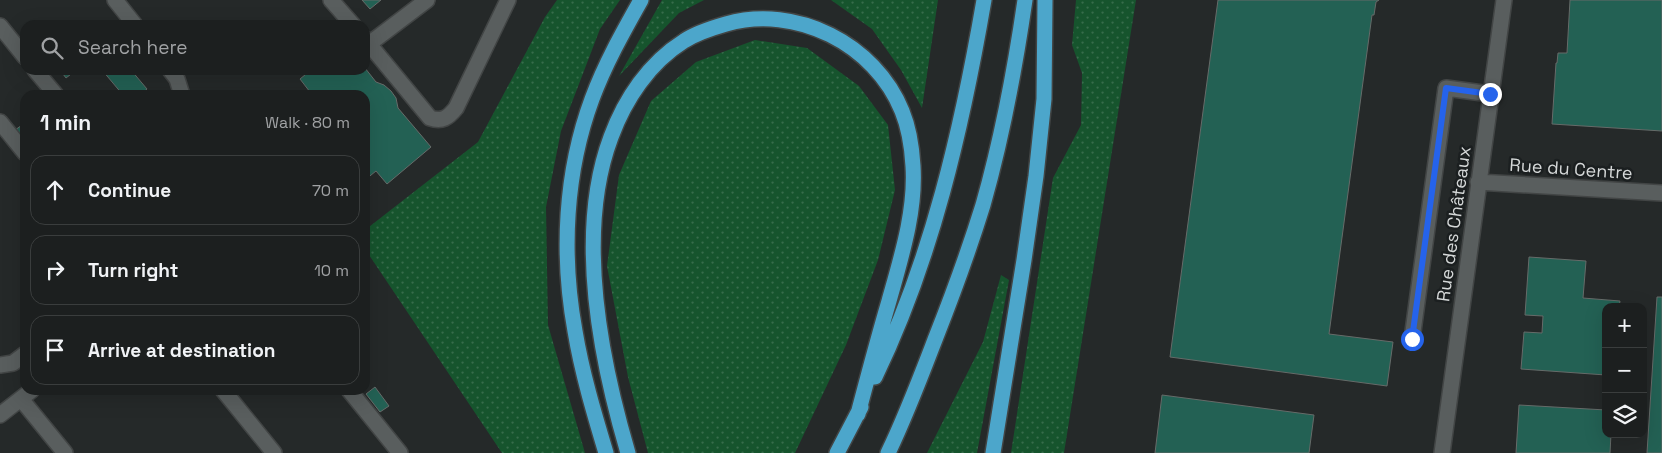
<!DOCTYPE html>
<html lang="en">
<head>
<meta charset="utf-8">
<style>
	body { margin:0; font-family:"Space Grotesk",sans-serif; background:#252728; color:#f1f3f6 }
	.controls { position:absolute; right:15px; bottom:15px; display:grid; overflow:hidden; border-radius:10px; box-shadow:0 5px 20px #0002 }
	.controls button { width:45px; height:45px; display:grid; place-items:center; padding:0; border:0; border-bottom:1px solid #3a3d3d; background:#1c1f1f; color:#f1f3f6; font:25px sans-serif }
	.stop { position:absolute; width:15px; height:15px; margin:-11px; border:4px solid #2563eb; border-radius:50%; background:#fff }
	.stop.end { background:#2563eb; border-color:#fff; box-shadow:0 1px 5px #0008 }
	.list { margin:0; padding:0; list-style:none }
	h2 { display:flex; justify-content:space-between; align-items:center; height:65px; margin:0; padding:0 20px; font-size:21px }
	h2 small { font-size:16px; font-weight:400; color:#a0a2a4 }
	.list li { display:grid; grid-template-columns:32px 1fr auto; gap:15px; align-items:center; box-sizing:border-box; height:70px; margin:0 10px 10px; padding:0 10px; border:1px solid #3a3d3d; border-radius:15px }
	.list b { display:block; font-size:19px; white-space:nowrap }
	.list em { font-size:16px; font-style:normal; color:#a0a2a4 }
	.icon { flex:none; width:28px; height:28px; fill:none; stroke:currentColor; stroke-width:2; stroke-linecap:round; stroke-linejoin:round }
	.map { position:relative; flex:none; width:1662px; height:453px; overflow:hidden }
	.search { position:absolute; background:#1c1f1f; box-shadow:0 5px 20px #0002; left:20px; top:20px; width:350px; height:55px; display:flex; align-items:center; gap:12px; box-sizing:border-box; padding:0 18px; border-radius:15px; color:#a0a2a4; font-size:19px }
	.panel { position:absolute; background:#1c1f1f; box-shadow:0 5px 20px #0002; left:20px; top:90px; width:350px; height:305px; border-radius:15px }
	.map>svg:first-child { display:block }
	.grass { fill:url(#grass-dots) }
	.building { fill:#236154; stroke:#666b69 }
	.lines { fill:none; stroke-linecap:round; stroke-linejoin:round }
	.minor-casing { stroke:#424545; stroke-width:18 }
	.highway-casing { stroke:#424545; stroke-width:18 }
	.minor { stroke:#595e5e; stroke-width:15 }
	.highway { stroke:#4ca6cb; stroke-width:15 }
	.route { stroke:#2563eb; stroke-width:6 }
	.labels { text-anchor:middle; stroke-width:5; stroke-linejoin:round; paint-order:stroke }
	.street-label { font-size:18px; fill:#d5d8d8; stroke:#1b1f20 }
</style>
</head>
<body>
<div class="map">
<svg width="1662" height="453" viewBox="0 0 1662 453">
	<defs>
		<pattern id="grass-dots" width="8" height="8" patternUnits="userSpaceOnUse" patternTransform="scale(1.25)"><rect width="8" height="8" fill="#16542d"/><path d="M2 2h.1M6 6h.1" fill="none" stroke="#376c4b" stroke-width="1.8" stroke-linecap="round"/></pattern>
	</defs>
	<rect width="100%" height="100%" fill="#252929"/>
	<!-- grass -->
	<path class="grass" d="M557,0h63l-20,29 -39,102 -15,76 2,118 37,128h-83l-137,-204v-19l113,-88 67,-125z
		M662,0h42l-25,13 -60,63z
		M831,0h107l-16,108 -21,-38 -29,-41z
		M1076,0h60l-72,453h-53l42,-275 28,-53 1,-52 -10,-28z
		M755,40l52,8 52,38 29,39 7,65 -17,70 -32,85 -51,108h-147l-20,-76 -21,-111 12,-91 32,-74 45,-39z
		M1001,275l8,5 -32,173h-50l56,-111z"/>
	<!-- building -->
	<path class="building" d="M362,0h19l-11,9z
		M1218,0h161l-3,2 -2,13h-2l-43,319 64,8 -6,44 -217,-29z
		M1570,0h92v131l-110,-7 4,-61h1l1,-10h9z
		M365,68l11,14 8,3 7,6 5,7 2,10 33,39 -44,37 -11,-13 -11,9v-85h-58l3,-3 -10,-13 11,-9h54z
		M60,70h15v1l-9,7z
		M102,70h29l16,19 -7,6h-17z
		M25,123v13l-4,2 -6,-8z
		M1529,257l57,4 -3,37 37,3 -1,6h-13v68l-85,-6 3,-37 18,1 1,-17 -18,-1z
		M1657,297h5v156h-15z
		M375,387l14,19 -9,6 -14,-18z
		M1162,395l152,20 -5,38h-154z
		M1519,405l87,5v24h5l-1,19h-94z"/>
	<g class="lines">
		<!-- minor casing -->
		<g class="minor-casing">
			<path id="minor" d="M115,0l20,25
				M331,0l22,25
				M0,26l25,31
				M365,39l4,5 58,-44
				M369,44l61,74c12,4 18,0 26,-10l52,-108
				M35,70l21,25
				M170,70l7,9 5,16
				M0,122l25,31
				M1478,182l184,11
				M1412,339l34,-251 44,6
				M0,365l13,-2 12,-9
				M223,390l51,63
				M349,390l51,63
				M21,399l44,54
				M0,415l32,-25
				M1442,453l62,-453"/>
		</g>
		<!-- highway casing -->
		<g class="highway-casing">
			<path id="highway" d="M875,377c57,-118 87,-249 109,-377
				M606,453c-12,-40 -24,-80 -31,-122 -14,-77 -10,-159 17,-232 13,-35 31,-67 49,-99
				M628,453c-28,-95 -53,-220 -17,-316 14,-38 38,-74 73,-96 12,-8 28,-13 42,-17 70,-20 149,20 176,87 7,17 10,37 11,55 3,45 -12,92 -24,135 -11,37 -21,75 -31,113
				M837,453l24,-46
				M888,453c18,-37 33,-77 48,-116 17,-43 33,-87 47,-132 19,-67 32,-136 42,-205
				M993,453l31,-193 12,-84 8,-77 1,-99"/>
		</g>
		<!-- minor -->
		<use href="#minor" class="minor"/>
		<!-- highway -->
		<use href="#highway" class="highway"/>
	</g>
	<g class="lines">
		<!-- route -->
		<path class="route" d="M1412,339l34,-251 44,6"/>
	</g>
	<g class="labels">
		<!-- street labels -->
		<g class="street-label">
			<text transform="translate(1571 169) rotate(4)" y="6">Rue du Centre</text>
			<text transform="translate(1454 224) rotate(-82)" y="6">Rue des Châteaux</text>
		</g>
	</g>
</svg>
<div class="controls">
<button>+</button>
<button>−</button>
<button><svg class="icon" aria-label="layers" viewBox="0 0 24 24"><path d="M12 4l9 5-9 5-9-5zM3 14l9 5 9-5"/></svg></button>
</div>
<div class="stop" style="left:1412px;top:339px"></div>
<div class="stop end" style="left:1490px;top:94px"></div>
<div class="search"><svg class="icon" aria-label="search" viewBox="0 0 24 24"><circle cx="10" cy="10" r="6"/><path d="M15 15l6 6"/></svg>Search here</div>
<section class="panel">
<h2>1 min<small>Walk · 80 m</small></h2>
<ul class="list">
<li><svg class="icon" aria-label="ahead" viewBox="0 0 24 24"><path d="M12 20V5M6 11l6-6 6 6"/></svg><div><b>Continue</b></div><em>70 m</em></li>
<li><svg class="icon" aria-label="right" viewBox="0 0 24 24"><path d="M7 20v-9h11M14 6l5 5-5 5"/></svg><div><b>Turn right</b></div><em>10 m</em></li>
<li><svg class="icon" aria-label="arrive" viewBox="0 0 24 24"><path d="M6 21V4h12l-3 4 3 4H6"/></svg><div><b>Arrive at destination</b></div></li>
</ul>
</section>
</div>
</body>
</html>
